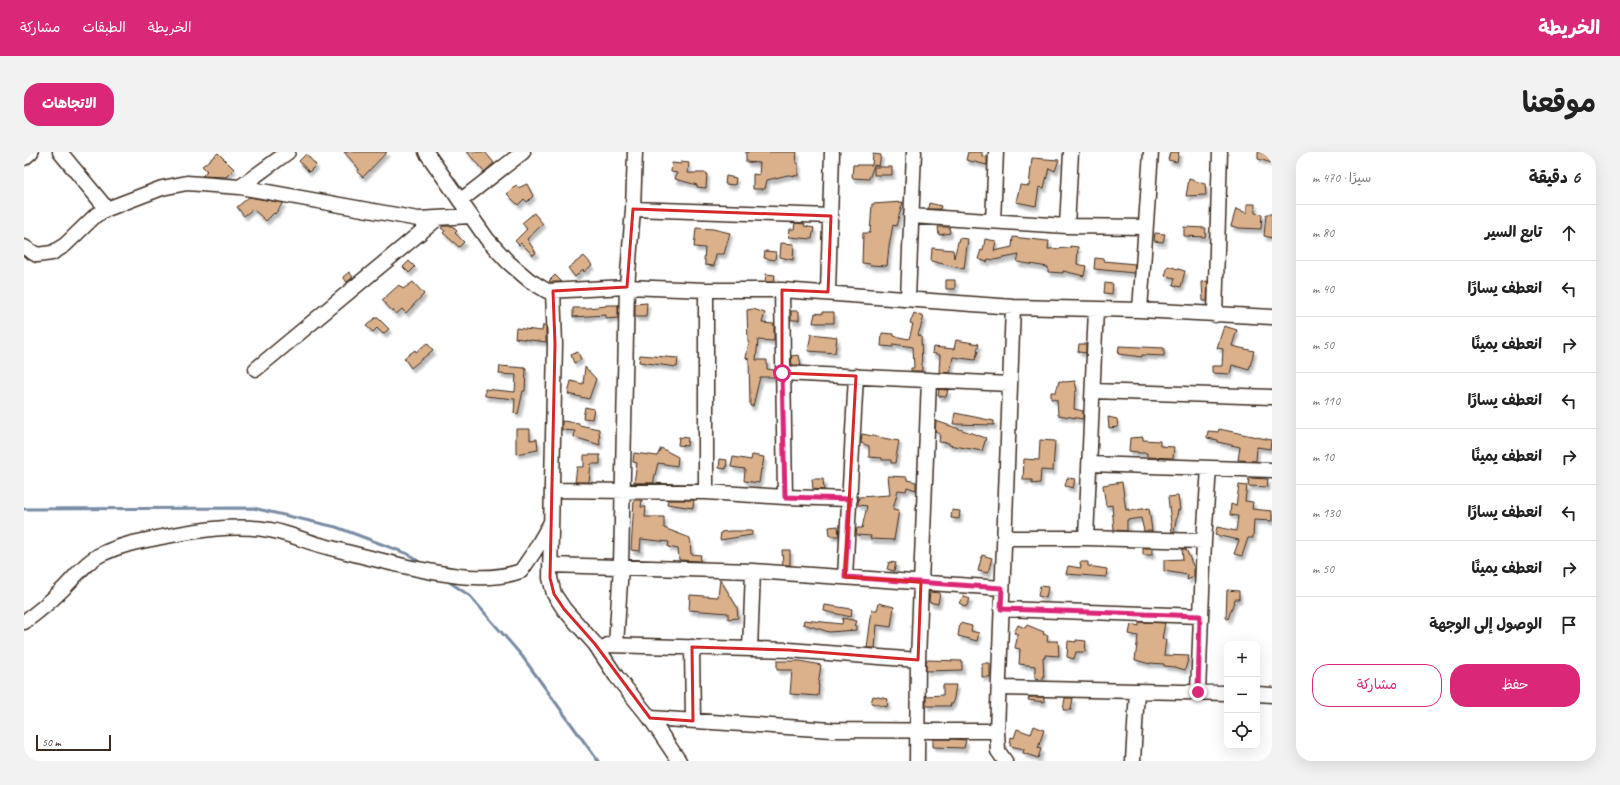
<!DOCTYPE html>
<html lang="ar">
<head>
<meta charset="utf-8">
<style>
	body { margin:0; font-family:Caveat,"Playpen Sans Arabic",sans-serif; background:#f2f2f2; color:#222; direction:rtl }
	.controls { position:absolute; right:12px; bottom:12px; display:grid; overflow:hidden; border-radius:8px; box-shadow:0 4px 16px #0002 }
	.controls button { width:36px; height:36px; display:grid; place-items:center; padding:0; border:0; border-bottom:1px solid #e0e0e0; background:#fff; color:#222; font:20px sans-serif }
	.scale { position:absolute; left:12px; bottom:10px; width:75px; box-sizing:border-box; padding-left:4px; border:2px solid #3b2a1e; border-top:0; font-size:11px; line-height:14px; white-space:nowrap; color:#3b2a1e; -webkit-text-stroke:3px #fff; paint-order:stroke }
	.stop { position:absolute; width:12px; height:12px; margin:-9px; border:3px solid #db2777; border-radius:50%; background:#fff }
	.stop.end { background:#db2777; border-color:#fff; box-shadow:0 1px 4px #0008 }
	.list { margin:0; padding:0; list-style:none }
	h2 { display:flex; justify-content:space-between; align-items:center; height:52px; margin:0; padding:0 16px; font-size:17px }
	h2 small { font-size:13px; font-weight:400; color:#767676 }
	.list li { display:grid; grid-template-columns:26px 1fr auto; gap:12px; align-items:center; box-sizing:border-box; height:56px; padding:0 16px; border-top:1px solid #e0e0e0 }
	.list b { display:block; font-size:15px; white-space:nowrap }
	.list em { font-size:13px; font-style:normal; color:#767676 }
	.actions { display:flex; gap:8px; padding:12px 16px }
	.actions a { flex:1; padding:9px 0; border:1px solid #db2777; border-radius:16px; text-align:center; font-size:14px; color:#db2777 }
	.actions .main { background:#db2777; color:#fff }
	.icon { flex:none; width:22px; height:22px; fill:none; stroke:currentColor; stroke-width:2; stroke-linecap:round; stroke-linejoin:round }
	.map { position:relative; flex:none; width:1248px; height:609px; overflow:hidden; direction:ltr; border-radius:16px }
	header { display:flex; align-items:center; gap:24px; box-sizing:border-box; height:56px; padding:0 20px; background:#db2777; color:#fff }
	header strong { font-size:19px }
	nav { display:flex; gap:22px; margin-inline-start:auto; font-size:14px }
	.intro { display:flex; align-items:center; justify-content:space-between; box-sizing:border-box; height:96px; padding:0 24px }
	h1 { margin:0; font-size:28px }
	.button { padding:10px 18px; border-radius:16px; background:#db2777; color:#fff; font-size:14px; font-weight:700 }
	main { display:flex; gap:24px; padding:0 24px }
	aside { flex:1; background:#fff; border-radius:16px; box-shadow:0 4px 16px #0002 }
	.map>svg:first-child { display:block }
	.lines { fill:none; stroke-linecap:round; stroke-linejoin:round }
	.stream { stroke:#798ca3; stroke-width:3 }
	.building { fill:#dbb18c; stroke:#3b2a1e; filter:url(#shadow) }
	.minor-casing { stroke:#3b2a1e; stroke-width:17 }
	.minor { stroke:#fff; stroke-width:14 }
	.route { stroke:#db2777; stroke-width:5 }
	.marked { fill:none; stroke:#d62828; stroke-width:3; stroke-linejoin:round }
</style>
</head>
<body>
<header>
<strong>الخريطة</strong>
<nav><a>الخريطة</a><a>الطبقات</a><a>مشاركة</a></nav>
</header>
<div class="intro"><h1>موقعنا</h1><a class="button">الاتجاهات</a></div>
<main>
<aside>
<h2>6 دقيقة<small>سيرًا · 470 m</small></h2>
<ul class="list">
<li><svg class="icon" aria-label="ahead" viewBox="0 0 24 24"><path d="M12 20V5M6 11l6-6 6 6"/></svg><div><b>تابع السير</b></div><em>80 m</em></li>
<li><svg class="icon" aria-label="left" viewBox="0 0 24 24"><path d="M17 20v-9H6M10 6l-5 5 5 5"/></svg><div><b>انعطف يسارًا</b></div><em>40 m</em></li>
<li><svg class="icon" aria-label="right" viewBox="0 0 24 24"><path d="M7 20v-9h11M14 6l5 5-5 5"/></svg><div><b>انعطف يمينًا</b></div><em>50 m</em></li>
<li><svg class="icon" aria-label="left" viewBox="0 0 24 24"><path d="M17 20v-9H6M10 6l-5 5 5 5"/></svg><div><b>انعطف يسارًا</b></div><em>110 m</em></li>
<li><svg class="icon" aria-label="right" viewBox="0 0 24 24"><path d="M7 20v-9h11M14 6l5 5-5 5"/></svg><div><b>انعطف يمينًا</b></div><em>10 m</em></li>
<li><svg class="icon" aria-label="left" viewBox="0 0 24 24"><path d="M17 20v-9H6M10 6l-5 5 5 5"/></svg><div><b>انعطف يسارًا</b></div><em>130 m</em></li>
<li><svg class="icon" aria-label="right" viewBox="0 0 24 24"><path d="M7 20v-9h11M14 6l5 5-5 5"/></svg><div><b>انعطف يمينًا</b></div><em>50 m</em></li>
<li><svg class="icon" aria-label="arrive" viewBox="0 0 24 24"><path d="M6 21V4h12l-3 4 3 4H6"/></svg><div><b>الوصول إلى الوجهة</b></div></li>
</ul>
<div class="actions"><a class="main">حفظ</a><a>مشاركة</a></div>
</aside>
<div class="map">
<svg width="1248" height="609" viewBox="0 0 1248 609">
	<defs>
		<filter id="shadow"><feDropShadow dx="2.5" dy="4" stdDeviation="1" flood-color="#0004"/></filter>
	</defs>
	<rect width="100%" height="100%" fill="#fff"/>
	<filter id="ink" filterUnits="userSpaceOnUse"><feTurbulence type="fractalNoise" baseFrequency=".025" numOctaves="2"/><feDisplacementMap in="SourceGraphic" scale="8" xChannelSelector="R" yChannelSelector="G"/><feConvolveMatrix kernelMatrix="1 2 1 2 8 2 1 2 1" color-interpolation-filters="sRGB"/></filter>
	<g filter="url(#ink)">
		<g class="lines">
			<!-- stream -->
			<path class="stream" d="M0,357l229,-1 83,19 72,27 14,10
				M421,427l25,17 52,60 76,105"/>
		</g>
		<!-- building -->
		<path class="building" d="M320,0h43l-24,25 -6,-5 2,-3z
			M443,0h18l9,11 -10,9z
			M722,0h51l-1,11h2v13l-10,-1 -21,5 -2,9h-12v-15l6,1 1,-12 -14,-1z
			M944,0h14v4l5,1v8l-21,-5z
			M1146,0h9l-2,10 -9,-2z
			M1234,0h14v11l-14,-4z
			M194,1l16,16 -8,8 -24,-1 5,-5 -5,-5z
			M282,2l10,11 -7,7 -10,-11z
			M849,2l8,1 -2,11 -5,-1 -5,14 -17,-1 1,-13h19z
			M1008,6l27,2 -4,11 -6,-3 -5,20 -5,-1 -3,19 -20,-4 4,-17 9,1z
			M657,10l8,1 -1,10h19l-1,15 -9,-1v-2l-22,-6 2,-6 -6,-1 1,-9 9,1z
			M850,15h18v8h-18z
			M702,24l10,2 -1,7 -10,-1z
			M1165,27l16,5 1,11 -20,1z
			M503,32l6,12 -6,6 -3,-3 -6,6 -11,-11 9,-9 2,3z
			M225,45l34,6 -8,11 -1,-1 -8,8 -13,-12 -9,7 -7,-9z
			M879,50l-7,24 -3,-1 -4,22 -2,19 -17,-1v-1l-8,-1 1,-30h7l2,-29z
			M905,51l12,3 -1,3h-12z
			M1223,52h8v9l7,1 -1,15 -22,-1 -8,-2 5,-17 11,4z
			M510,61l9,11 -16,15 9,14 -3,2 -12,-12 -2,2 -4,-4 12,-12 -5,-6z
			M1242,62h6v24l-8,-2z
			M771,71l10,1 -1,2 10,2 -2,11 -23,-2 1,-8h4z
			M419,74h9l5,5 -2,2 9,9 -5,5 -16,-14 2,-2 -4,-3z
			M914,75h11l1,6 -11,2z
			M1160,75l22,1 -1,9 -21,-1z
			M672,76l17,1 17,4 -6,21h-8l-2,12 -9,-1v-5h-1l1,-12 -11,-1z
			M1131,81l10,1 -2,8 -9,-1z
			M989,85l34,4h2l-1,8 22,-1v-2l8,1 -1,17 9,2 -2,10 -21,-5v2l-15,-1v-5l-31,-5 2,-7 -25,5 -6,-1 -1,3 -9,-3 3,-9 2,1 2,-12 11,2 -2,10 18,-4z
			M935,86l9,1 -4,30 -33,-8 1,-13 21,2 1,8z
			M757,91l13,1 -1,16 -13,-3z
			M741,99l11,1 -1,8 -11,-2z
			M560,104l8,9 -8,7 -1,-3 -8,8 -7,-9z
			M1071,106l9,1v2l31,3 -1,9 -40,-4z
			M385,109l6,6 -6,6 -6,-6z
			M1144,114l17,5 -4,16 -8,-2 2,-7 -10,-2z
			M325,120l4,5 -6,5 -4,-5z
			M742,122l9,1 -1,7h-9z
			M531,123l7,7h-12l-1,-1z
			M922,128h9v9h-9z
			M1184,129l-1,20h-4l-1,-19z
			M389,130l11,12 -18,19 -4,-4 -6,5 -3,-4 -1,1 -10,-11 17,-15 4,4z
			M1081,131l8,1 -1,10 -8,-1z
			M623,151l-1,14h-11v-13z
			M582,153h12v13l-12,1v-4l-33,2v-9h15l18,-2z
			M729,157l12,4 -3,10 12,1v17l-16,-1 -2,20h11v9l7,1 1,7h-15l-7,29h-3l-1,-47 -3,-1 3,-16h-1l-1,-32z
			M767,159h8v9h-8z
			M798,160h12v11h-21l2,-10 7,1z
			M890,161l10,4 -6,18 3,1 1,35h-11v-3h3l-1,-21 -20,-3v3l-12,-1 1,-13 12,1v2l15,3 4,-15 -3,-1z
			M351,166h3l11,11 -6,5 -6,-6 -4,4 -7,-6z
			M519,173h3v17l-31,-4 1,-10 26,3z
			M1200,174l13,4 -5,16 22,5 -5,19 -17,-5 -2,9 -18,-1v-7h10l1,-17 -6,-1z
			M787,182l26,3 -2,16 -27,-2z
			M932,188l23,4 -2,7h1l-3,9 -22,-3 -3,16 -11,-1 1,-17 -8,-2 1,-6 21,2z
			M403,191l6,7 -22,18 -7,-10 11,-8 1,2z
			M1055,192h7v9l-8,-1z
			M1095,194l45,2v8l-22,-1v2l-24,-3z
			M554,200l3,8 -7,3 -3,-8z
			M616,203l38,3 -1,9 -38,-5z
			M775,203l2,10h-9l-1,-9z
			M476,214l25,2v1h1l-1,22h-2l-5,23 -4,-1 1,-14 -30,-3v-7l30,3 1,-17 -17,-1z
			M561,215l11,12 -7,20 -21,-5 3,-13 12,3z
			M1035,229l6,1 10,-1 2,10 -2,1 -1,17 9,2v8l-25,-4 -1,-15 -6,-1v-7h5z
			M915,237l9,1 -2,7 -8,-1z
			M561,255l9,2 -2,10 -9,-1z
			M931,261l39,8v4l-41,-1z
			M1084,265l9,2 1,8 -9,1z
			M538,269l17,2v2l20,4 1,16 -26,-8 1,-6 -13,-1z
			M912,269l50,17 -4,13 -33,-6v-2l-10,-1 1,-8 -5,-2z
			M492,277h14v11l7,-1 1,11 -22,4z
			M1195,277l52,11 -1,9 -13,-2 -1,14 -18,-1 2,-13 -22,-5v-2l-11,-2 1,-7 10,1z
			M838,282l37,7 -4,22h-4v-3h-9v-2l-13,-1v-11l-8,-3z
			M655,285l9,1 -1,8 -9,-1z
			M1119,285v3l17,1v5l14,1 -1,11 -26,-1v-4h-9v-1l-9,-1 1,-13z
			M1016,288l15,1 -2,30 -12,-1 -1,13 -8,1v-4h-9l1,-21 15,1z
			M637,296l17,9 -1,9 -19,-3 -4,16v4h-20l3,-20 -4,-1 1,-9 23,3z
			M560,303h16v9h-9l-2,18h-14l2,-15h7z
			M728,303l12,2 -2,12h-1l-2,14 -15,-2 1,-12 -14,-2 2,-10 18,3z
			M696,307l7,1 -1,9 -7,-1z
			M864,324l19,1v3l9,2v8l-9,-3 -1,4 -8,-1 -5,19 6,1 -5,30 -24,-1 1,-3 -15,-1 1,-7h5l5,-22 -9,-1 1,-8 31,-2z
			M1043,326l8,1 -2,9 -8,-2z
			M1225,326l19,1 -1,8 -19,-1z
			M788,327h11l1,11 -11,-1z
			M1098,330l4,28 3,-1v2l20,-3 3,23h-8l-3,-13 -14,2v11l-13,-1 -2,-25 -6,1 -3,-21z
			M1215,333l8,1 -2,15 8,1 -1,7 20,2v10l-18,-1 -1,18h-5l-6,18 -8,-2 5,-14 -24,-5 2,-8 19,4 2,-15 -8,-1 1,-11 5,2z
			M1154,344l2,14h-2l-4,22h-2l-4,-35z
			M610,348h8l-1,7h5l-1,10h19v11l26,10 1,16 10,1 -1,6 -21,-1 -1,-11 -10,-2 1,-5 -28,-3 -1,12 -9,-1z
			M644,348h26l-1,8 -26,-4z
			M928,358l8,1 -1,8 -8,-1z
			M814,374l1,10h-9l-1,-9z
			M706,379h22v4l-32,5 1,-8z
			M1119,396h9v7h-9z
			M1158,397h4l8,19v9l-7,3 1,-5 -24,-4v-11l19,-1z
			M758,398h8v15h-7z
			M958,403l10,3 -4,15 -10,-2z
			M865,410l7,1 -2,8 -7,-2z
			M1056,410h8v4l19,3 -1,8 -40,-3 2,-8 13,2z
			M696,427l17,28 1,11 -10,1v-6l-39,-3 1,-15 28,2z
			M1016,434l8,1 -2,11 -8,-2z
			M1203,438l12,1v8h-4l-7,20 -2,-1z
			M906,440l10,1 -2,11 -9,-2z
			M939,444l7,3 -4,8 -7,-4z
			M855,451l15,4 -3,20 -14,-2 -2,23h-8l5,-38h5z
			M801,453l27,4 -1,8 -27,-6z
			M819,466l14,3 -2,5h2v4l-28,2 -26,-8 1,-4 38,4z
			M1115,470l26,1 -3,16 4,1 -2,15 25,1 -4,14 -10,-3 -11,-1v-2l-14,-1v1l-15,-4 3,-24 -9,-2 2,-10 8,2z
			M936,471l12,3 -1,5 8,2 -2,8 -19,-5z
			M994,473l7,3 2,-3 17,7 -1,2 5,1 -1,6h11l1,15 -14,-1v3h-2l1,21 -9,-1v-12l-16,-2 1,-15 -5,-1 3,-14 -4,-1z
			M1052,488l10,1 -1,11h-9l-2,7 -7,-2 1,-16 8,1z
			M902,508l36,1v9l-36,1z
			M753,509h23l21,4 -3,20h1l-1,11 -28,-2 2,-24h-15z
			M958,511h8v14h-8z
			M919,533h13l-3,19h-3l1,2h-25v-10l17,-1z
			M849,544l15,3 -1,8 -16,-4z
			M1005,545h15v5l-16,-2z
			M1041,546h8l-2,12h-8z
			M1010,574l10,4 -6,18 3,1 -3,9 -15,-5 1,-4 -14,-3 1,-9 3,1 3,-9 14,5z
			M909,587h20l13,1 -2,8 -31,-1z"/>
		<g class="lines">
			<!-- minor casing -->
			<g class="minor-casing">
				<path id="minor" d="M36,0l47,57
					M402,0l61,87 21,23 21,18 18,11 80,-4 79,3h76l231,17 127,3 132,7
					M0,6l7,-6
					M216,35l48,-35
					M436,49l63,-49
					M609,57l198,7
					M887,64l156,10 78,1
					M969,69l3,-69
					M1043,74l4,-74
					M0,95l13,8 15,-2 13,-8 31,-30 11,-6 55,-21 25,-5 53,4 178,32 53,-3
					M758,138l3,207
					M529,139l2,53 -5,234 4,16 10,15 31,35 21,32 34,42 29,43
					M804,140l4,-140
					M884,146l6,-146
					M1116,158l11,-158
					M1191,163l5,-163
					M232,217l182,-151
					M758,221l227,11
					M1069,239l179,6
					M1065,312l183,6
					M528,338l154,2 79,5 65,2
					M682,340v-202
					M980,386h82l118,3
					M1062,386l10,-229
					M526,413l203,6 249,17
					M821,425l11,-201
					M977,457l199,7
					M0,470c14,-10 27,-21 39,-33 13,-13 24,-29 41,-36 19,-9 38,-12 58,-16 36,-7 72,-13 108,-7 17,3 33,10 50,15 29,8 58,15 88,22 36,7 77,17 113,4l13,-19 16,-28
					M584,493l181,5 129,10
					M592,493l5,-79 6,-279 6,-78 2,-57
					M668,495l1,74
					M726,497l3,-78
					M975,536l228,5
					M1174,540l6,-151 5,-73
					M1233,542l15,1
					M626,566l182,12 165,1
					M893,609l1,-101 11,-280
					M981,609l-7,-10 -1,-20 16,-424
					M1109,609l4,-70"/>
			</g>
			<!-- minor -->
			<use href="#minor" class="minor"/>
		</g>
	</g>
	<g class="lines" filter="url(#ink)">
		<!-- route -->
		<path class="route" d="M758,221l3,124 65,2 -5,78 157,11 -1,21 199,7 -2,76"/>
	</g>
	<!-- marked area -->
	<path class="marked" d="M609,57l198,7 -3,76 -46,-2v83l74,3 -11,201 76,5 -3,78 -129,-10 -97,-3 1,74 -43,-3 -55,-74 -31,-35 -10,-15 -4,-16 5,-234 -2,-53 74,-4z"/>
</svg>
<div class="controls">
<button>+</button>
<button>−</button>
<button><svg class="icon" aria-label="locate" viewBox="0 0 24 24"><circle cx="12" cy="12" r="6"/><path d="M12 2v4M12 18v4M2 12h4M18 12h4"/></svg></button>
</div>
<div class="scale">50 m</div>
<div class="stop" style="left:758px;top:221px"></div>
<div class="stop end" style="left:1174px;top:540px"></div>
</div>
</main>
</body>
</html>
